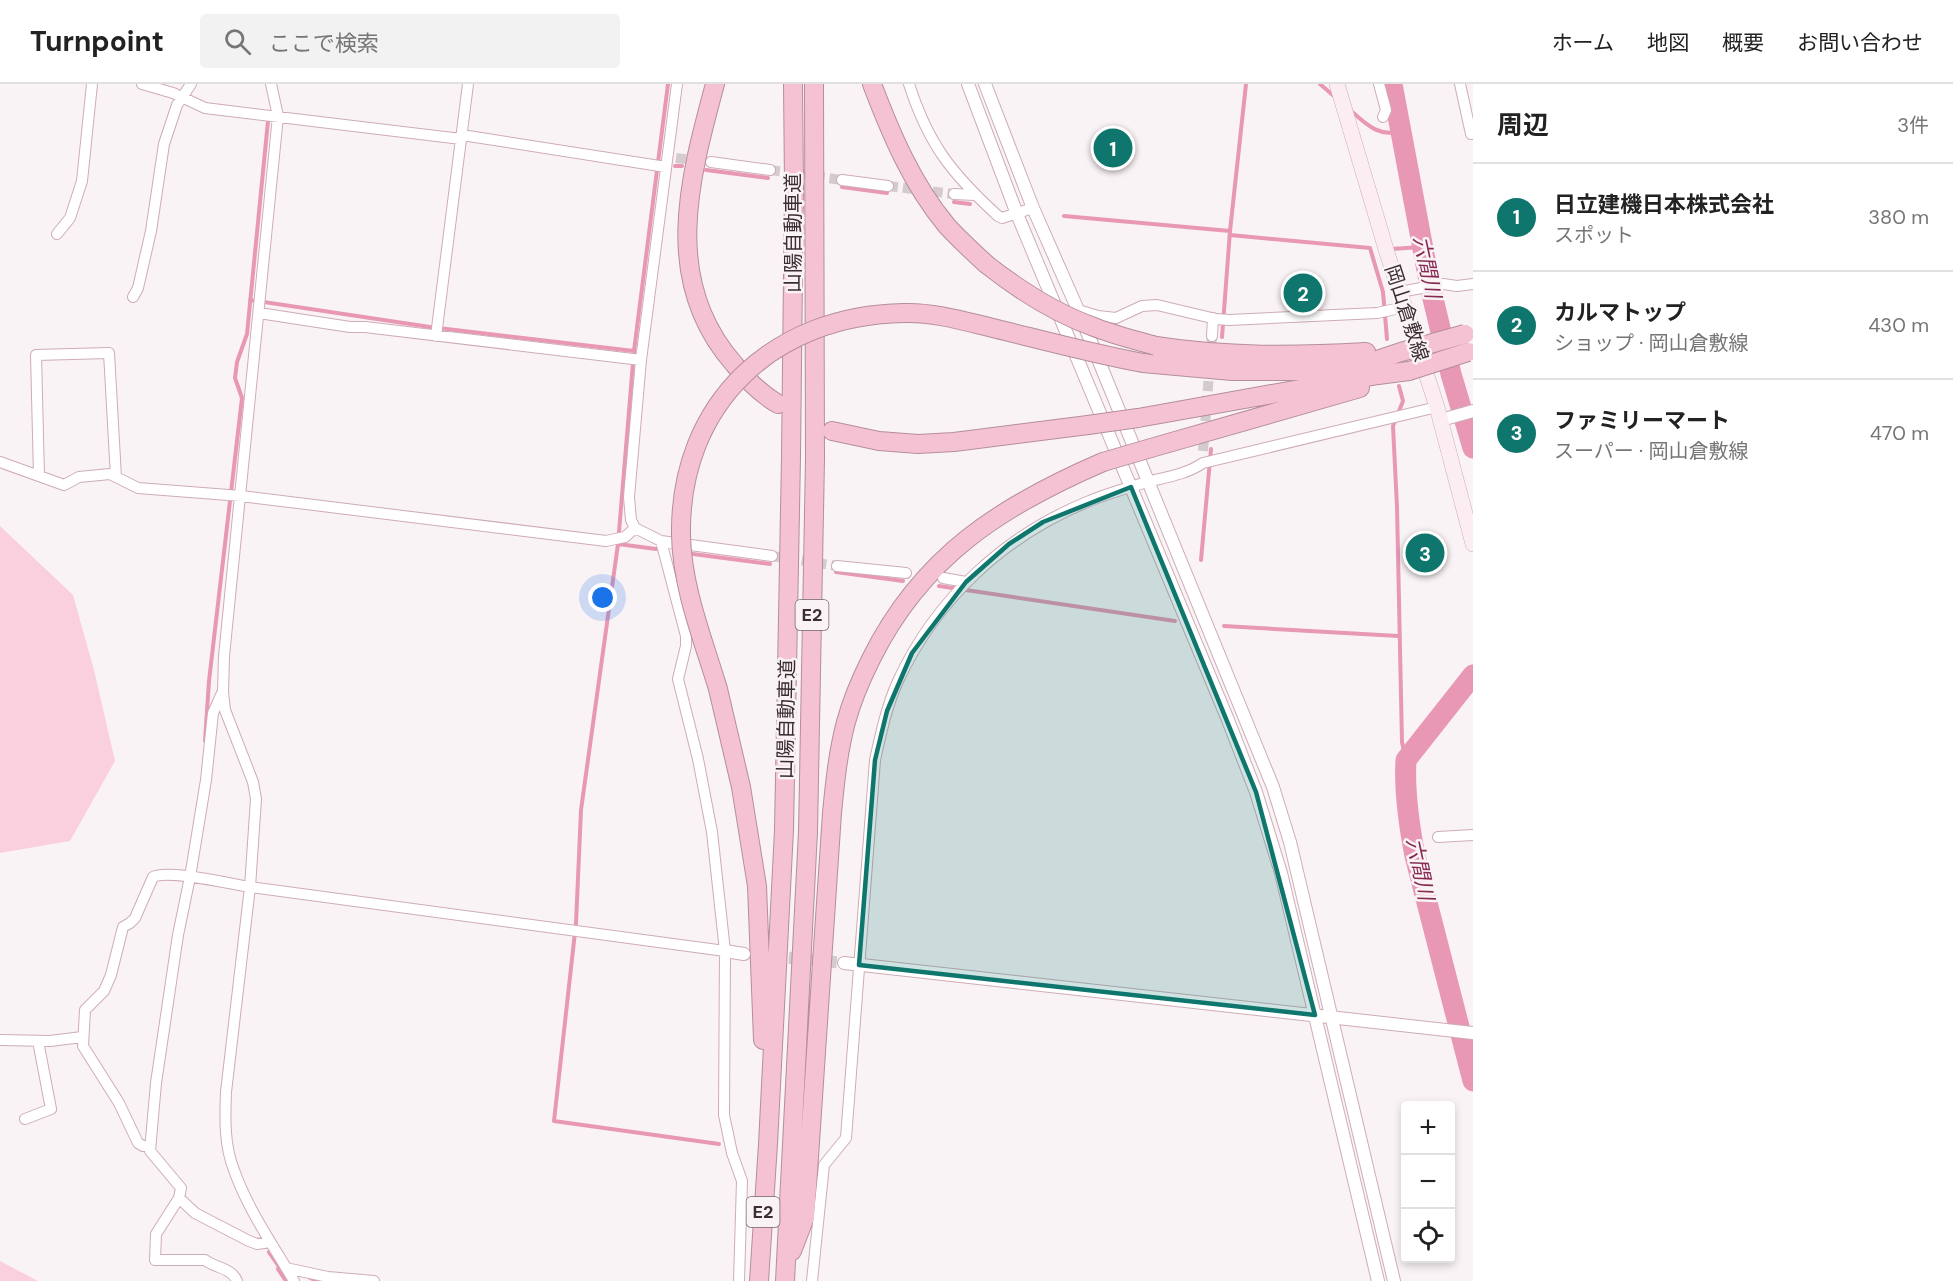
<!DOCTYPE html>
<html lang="ja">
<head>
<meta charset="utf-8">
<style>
	body { margin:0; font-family:"DM Sans","Noto Sans JP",sans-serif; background:#f2f2f2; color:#222 }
	.controls { position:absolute; right:18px; bottom:18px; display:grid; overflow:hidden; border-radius:6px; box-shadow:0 3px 9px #0003 }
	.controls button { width:54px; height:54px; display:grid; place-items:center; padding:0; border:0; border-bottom:2px solid #e0e0e0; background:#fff; color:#222; font:30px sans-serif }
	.you { position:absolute; left:603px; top:514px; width:21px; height:21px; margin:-15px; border:4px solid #fff; border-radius:50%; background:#1a73e8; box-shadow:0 0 0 9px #1a73e833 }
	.badge { display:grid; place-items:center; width:39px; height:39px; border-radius:50%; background:#0f766e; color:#fff; font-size:20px; font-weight:700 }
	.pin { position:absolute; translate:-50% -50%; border:3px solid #fff; box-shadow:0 2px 6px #0006 }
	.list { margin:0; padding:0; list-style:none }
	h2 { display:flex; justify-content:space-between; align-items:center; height:78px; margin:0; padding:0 24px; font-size:26px }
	h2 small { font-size:20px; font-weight:400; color:#767676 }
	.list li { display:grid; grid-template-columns:39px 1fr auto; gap:18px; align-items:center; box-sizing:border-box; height:108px; padding:0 24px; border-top:2px solid #e0e0e0 }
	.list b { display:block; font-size:22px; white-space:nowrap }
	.list p { margin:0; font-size:20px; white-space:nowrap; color:#767676 }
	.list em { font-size:20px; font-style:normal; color:#767676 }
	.icon { flex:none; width:33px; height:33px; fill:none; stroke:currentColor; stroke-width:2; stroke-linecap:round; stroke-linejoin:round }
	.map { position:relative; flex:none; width:1473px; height:1197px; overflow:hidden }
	header { display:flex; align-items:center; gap:36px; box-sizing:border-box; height:84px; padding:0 30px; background:#fff; border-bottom:2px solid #e0e0e0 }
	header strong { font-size:28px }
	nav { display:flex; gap:33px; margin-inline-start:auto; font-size:21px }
	.search { width:420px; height:54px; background:#f2f2f2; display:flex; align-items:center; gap:15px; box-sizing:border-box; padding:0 21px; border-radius:6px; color:#767676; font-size:22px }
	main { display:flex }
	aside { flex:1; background:#fff }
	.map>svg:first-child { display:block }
	.green { fill:#fbd0de }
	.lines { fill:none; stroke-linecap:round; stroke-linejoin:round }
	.stream { stroke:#e898b5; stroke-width:4 }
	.river { stroke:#e898b5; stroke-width:21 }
	.minor-tunnel { stroke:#d4cbce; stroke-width:10; stroke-dasharray:10 5; stroke-linecap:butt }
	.tertiary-tunnel { stroke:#d4cbce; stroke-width:12; stroke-dasharray:12 6; stroke-linecap:butt }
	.minor-casing { stroke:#ceacb7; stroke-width:12 }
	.tertiary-casing { stroke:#ceacb7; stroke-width:14 }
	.secondary-casing { stroke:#ceacb7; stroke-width:16 }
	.motorway-casing { stroke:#b48e9b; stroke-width:20 }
	.minor { stroke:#fff; stroke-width:10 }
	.tertiary { stroke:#fff; stroke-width:12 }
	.secondary { stroke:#fcedf2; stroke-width:15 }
	.motorway { stroke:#f5c2d3; stroke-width:18 }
	.motorway-bridge-casing { stroke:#b48e9b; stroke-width:20; stroke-linecap:butt }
	.motorway-bridge { stroke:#f5c2d3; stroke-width:18 }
	.marked { fill:#0f766e; fill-opacity:0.2; stroke:#0f766e; stroke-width:4.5; stroke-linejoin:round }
	.labels { text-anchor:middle; stroke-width:5; stroke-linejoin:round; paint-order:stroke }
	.shield { fill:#faf3f5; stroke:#74686c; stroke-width:1.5 }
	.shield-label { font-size:18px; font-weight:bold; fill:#3b2d32 }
	.street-label { font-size:20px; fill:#3b2d32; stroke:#faf3f5 }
	.water-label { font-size:21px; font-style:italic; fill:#872b54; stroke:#faf3f5 }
</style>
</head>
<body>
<header>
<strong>Turnpoint</strong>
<div class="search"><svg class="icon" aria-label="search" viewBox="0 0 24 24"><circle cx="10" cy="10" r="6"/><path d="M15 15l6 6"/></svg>ここで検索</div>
<nav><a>ホーム</a><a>地図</a><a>概要</a><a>お問い合わせ</a></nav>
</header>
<main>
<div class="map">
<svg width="1473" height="1197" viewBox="0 0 1473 1197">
	<rect width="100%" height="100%" fill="#faf3f5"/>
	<!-- green -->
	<path class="green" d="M0,442l73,69 21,75 21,91 -45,80 -70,12z
		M0,1177l38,20h-38z"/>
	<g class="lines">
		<!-- stream -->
		<path class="stream" d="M668,0l-34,267 -16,193 -37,266 -5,113 -22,198 165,23
			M1320,0l15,13
			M1350,26c16,14 29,28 51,21
			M675,82h7
			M706,86l62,8
			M842,103l45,6
			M954,118l16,2
			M1064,132l166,15
			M1230,151l140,13 13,44 4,47
			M1391,165l31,-2
			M250,216l180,27 204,24
			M1222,253l8,-106 16,-147
			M1399,302l4,15 -10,25 4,81 5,235 4,18
			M1469,349l4,-2
			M618,460l38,5
			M693,470l77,10
			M1201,476l10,-111
			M836,488l67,9
			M939,502l236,35
			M1224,542l174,10
			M205,657l4,-60 33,-283 -7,-20 2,-16 10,-28 21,-213
			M269,1168l11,16
			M278,1185l8,12
			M310,1194l8,3"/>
		<!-- river -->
		<path class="river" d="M1392,0l38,202 21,88 22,74
			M1473,591l-67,85c-2,32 3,65 9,96l58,225"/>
		<!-- minor-tunnel -->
		<path class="minor-tunnel" d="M676,74l26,3
			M770,86l72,10
			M888,102l66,8
			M1203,367l9,-115
			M772,472l65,10"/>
		<!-- tertiary-tunnel -->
		<path class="tertiary-tunnel" d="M771,872l73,7"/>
		<!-- minor casing -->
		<g class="minor-casing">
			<path id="minor" d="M142,0l31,9 32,15 256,31
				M271,0l7,32 -54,540 -1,36 2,18 28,72 3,17 -6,88 -24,205c-1,26 -2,53 8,78 14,40 39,75 60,111
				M677,0l-36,276 -12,137 2,23 4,8 26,13 25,95v10l-8,33 20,80 14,73 13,119 -1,164 8,38 10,28 -3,100
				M909,0c19,60 43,90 89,132l4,2 31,-10
				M1379,0l7,26 -3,7
				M1460,0l11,50h2
				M462,51l204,32
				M711,78l59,8
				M842,96l46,6
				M954,110l21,1
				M57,150l13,-16 12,-37 10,-97
				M1400,208l43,-8 14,2 16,-2
				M133,213l5,-9 13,-57 13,-87 13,-39 14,-21
				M1078,226l20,6 18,2 26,-12 15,-1 59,14 13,1 148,-7 28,-6
				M259,229l91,14h15l276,33
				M436,252l32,-252
				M1212,252l1,-18
				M0,378l64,23 15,-8 31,-3 28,14 103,8 365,45 19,-4 10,-9
				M39,392l-3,-121 73,-2 7,124
				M661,457l111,15
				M837,482l69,7
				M943,494l23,4
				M222,609l-9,20 -7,67 -16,97 -12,58 -22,148 -6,68 31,37 -2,10 16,15 54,28 8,3 13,-2
				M1438,753l35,-2
				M0,956l50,1 32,-4
				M25,1035l26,-10 -13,-68
				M150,1062h-7l-5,-3 -19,-40 -36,-57 2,-36 19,-19 7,-16 12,-48 7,-4 5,-5 18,-41c15,-8 77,7 97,10l475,64
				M179,1114l-23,36 -1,26h50c10,8 27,8 32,21
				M286,1184l42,9 46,4
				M812,1197l12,-116 22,-27 29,-378c6,-27 12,-55 23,-79 38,-82 106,-145 189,-179 19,-8 40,-14 60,-20 20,-5 40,-8 56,-19l234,-56"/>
		</g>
		<!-- tertiary casing -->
		<g class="tertiary-casing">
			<path id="tertiary" d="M968,0l49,130 211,506 28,72 25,81 97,408
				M985,0l48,124 45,102 195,477 17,55 104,439
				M1441,336l32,-9
				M725,867l19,3
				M844,879l629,70"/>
		</g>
		<!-- secondary casing -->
		<g class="secondary-casing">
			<path id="secondary" d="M1337,0l51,172 49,151 36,137"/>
		</g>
		<!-- motorway casing -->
		<g class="motorway-casing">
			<path id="motorway" d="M715,0c-26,96 -54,197 19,280 12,15 27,30 44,40
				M872,0c19,50 40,100 75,142 12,13 26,26 39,38
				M1156,262c70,11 140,10 210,6
				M1143,279l89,8h75l64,-9 30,-10
				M1138,334l240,-43 31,-4
				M832,347l47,10 39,3 36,-2 134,-17
				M1151,364l209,-60
				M718,605l23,98 16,99 6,154
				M792,1167l13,-34 27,-404c3,-31 6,-61 14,-91 6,-22 15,-43 25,-63 51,-103 130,-153 232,-197
				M759,1197l9,-137 16,-314 7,-373 3,-272 -1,-101
				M785,1197l23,-449 7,-373 -1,-375"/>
		</g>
		<!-- minor -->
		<use href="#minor" class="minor"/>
		<!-- tertiary -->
		<use href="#tertiary" class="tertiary"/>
		<!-- secondary -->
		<use href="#secondary" class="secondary"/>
		<!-- motorway -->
		<use href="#motorway" class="motorway"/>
		<!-- motorway-bridge casing -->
		<g class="motorway-bridge-casing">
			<path id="motorway-bridge" d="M986,180c33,26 69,49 108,63 20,8 41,13 62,19
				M1401,268l64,-18
				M1409,287l59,-19
				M1088,341l50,-7
				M1103,378l48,-14
				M718,605c-15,-50 -36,-101 -37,-154 -2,-132 93,-220 223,-222 31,-1 63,9 93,16 49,12 97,25 146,34"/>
		</g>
		<!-- motorway-bridge -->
		<use href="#motorway-bridge" class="motorway-bridge"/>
	</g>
	<!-- marked area -->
	<path class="marked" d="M1131,403l125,305 59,223 -456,-50 16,-205 12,-49 25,-58 54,-71 43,-38 34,-22z"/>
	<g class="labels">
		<!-- shield labels -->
		<g class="shield">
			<rect x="795.5" y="516" width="33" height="30" rx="4.5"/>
			<rect x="746.5" y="1113" width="33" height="30" rx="4.5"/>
		</g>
		<g class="shield-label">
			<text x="812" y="537">E2</text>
			<text x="763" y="1134">E2</text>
		</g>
		<!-- street labels -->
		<g class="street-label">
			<text transform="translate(793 149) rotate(-90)" y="7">山陽自動車道</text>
			<text transform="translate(1407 229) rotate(72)" y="7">岡山倉敷線</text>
			<text transform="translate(786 635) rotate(-89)" y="7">山陽自動車道</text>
		</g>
		<!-- water labels -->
		<g class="water-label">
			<text transform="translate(1427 183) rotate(78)" y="7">六間川</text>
			<text transform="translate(1420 785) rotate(78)" y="7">六間川</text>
		</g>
	</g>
</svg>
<div class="controls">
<button>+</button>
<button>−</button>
<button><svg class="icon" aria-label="locate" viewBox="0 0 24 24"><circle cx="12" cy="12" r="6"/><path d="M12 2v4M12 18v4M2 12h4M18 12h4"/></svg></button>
</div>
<div class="you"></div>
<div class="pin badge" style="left:1113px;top:64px">1</div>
<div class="pin badge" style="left:1303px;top:209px">2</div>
<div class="pin badge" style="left:1425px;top:469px">3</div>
</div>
<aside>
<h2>周辺<small>3件</small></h2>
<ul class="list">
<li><span class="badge">1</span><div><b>日立建機日本株式会社</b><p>スポット</p></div><em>380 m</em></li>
<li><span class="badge">2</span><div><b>カルマトップ</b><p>ショップ · 岡山倉敷線</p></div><em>430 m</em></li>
<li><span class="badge">3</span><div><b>ファミリーマート</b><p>スーパー · 岡山倉敷線</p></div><em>470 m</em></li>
</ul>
</aside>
</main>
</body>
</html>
